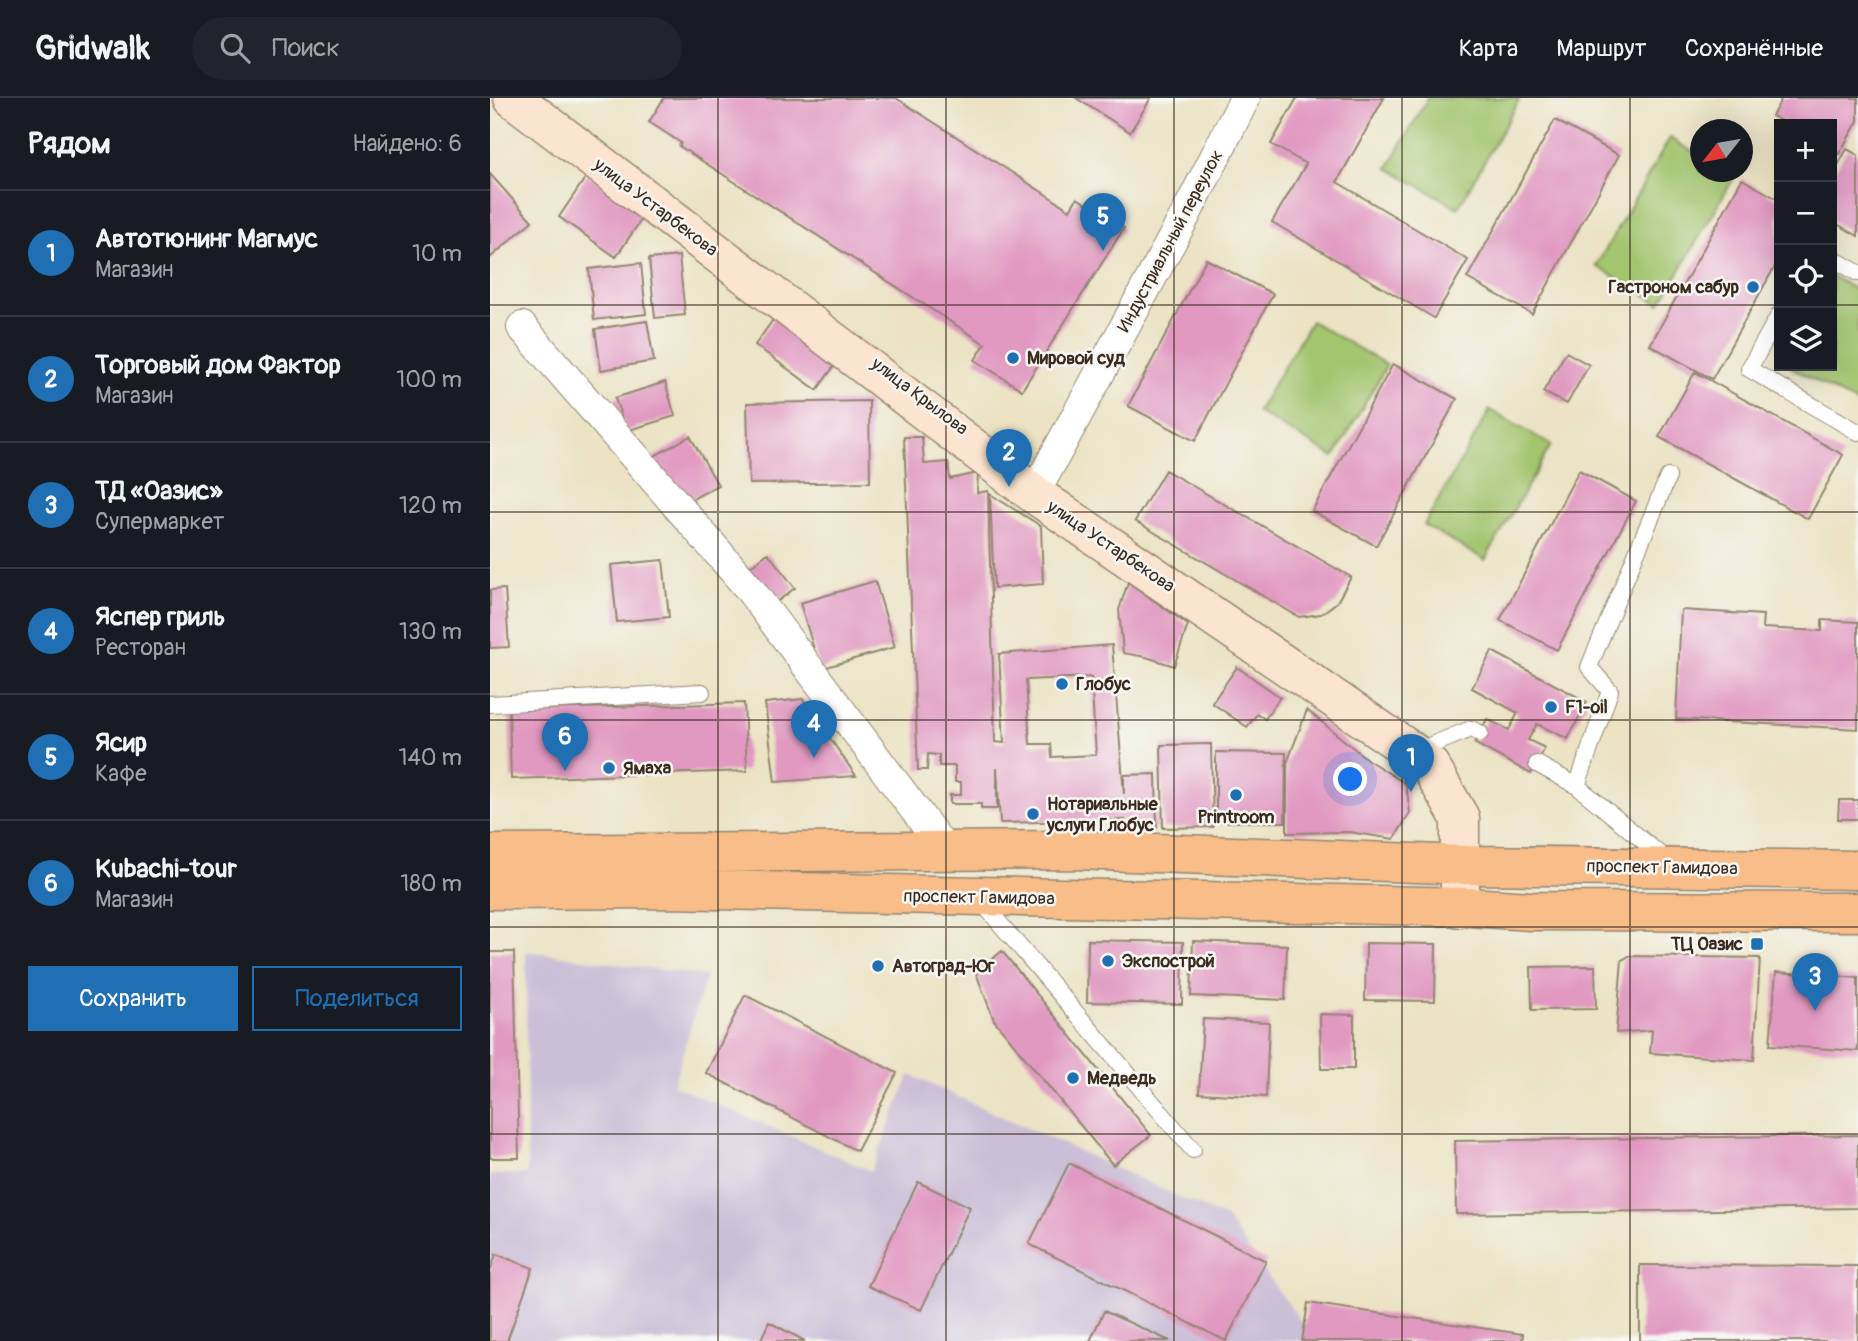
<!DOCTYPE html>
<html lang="ru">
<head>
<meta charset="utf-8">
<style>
	body { margin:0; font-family:Pangolin,sans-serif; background:#20242c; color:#f1f3f6 }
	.controls { position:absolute; right:21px; top:21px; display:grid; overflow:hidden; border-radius:0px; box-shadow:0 7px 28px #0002 }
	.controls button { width:63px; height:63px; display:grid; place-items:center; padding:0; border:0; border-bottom:2px solid #363941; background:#171b24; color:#f1f3f6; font:35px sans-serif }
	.compass { position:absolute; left:1200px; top:21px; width:63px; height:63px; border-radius:50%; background:#171b24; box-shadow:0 7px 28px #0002; rotate:239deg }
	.you { position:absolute; left:861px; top:682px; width:24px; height:24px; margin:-18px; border:5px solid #fff; border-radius:50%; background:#1a73e8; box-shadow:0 0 0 10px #1a73e833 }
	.badge { display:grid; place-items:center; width:46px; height:46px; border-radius:50%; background:#1f6fb2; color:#fff; font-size:23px; font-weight:700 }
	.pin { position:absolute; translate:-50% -58px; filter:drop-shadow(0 2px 4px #0008) }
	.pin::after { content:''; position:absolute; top:37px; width:24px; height:21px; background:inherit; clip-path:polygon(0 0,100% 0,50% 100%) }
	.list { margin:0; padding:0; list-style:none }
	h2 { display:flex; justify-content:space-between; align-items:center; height:91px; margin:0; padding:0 28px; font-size:30px }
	h2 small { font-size:23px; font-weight:400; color:#9ea1a6 }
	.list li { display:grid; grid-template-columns:46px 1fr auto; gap:21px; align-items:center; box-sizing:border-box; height:126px; padding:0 28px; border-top:2px solid #363941 }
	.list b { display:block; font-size:26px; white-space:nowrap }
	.list p { margin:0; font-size:23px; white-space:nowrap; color:#9ea1a6 }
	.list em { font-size:23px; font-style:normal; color:#9ea1a6 }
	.actions { display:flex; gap:14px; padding:21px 28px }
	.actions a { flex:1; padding:16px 0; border:2px solid #1f6fb2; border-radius:0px; text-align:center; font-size:24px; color:#1f6fb2 }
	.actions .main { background:#1f6fb2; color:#fff }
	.icon { flex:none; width:38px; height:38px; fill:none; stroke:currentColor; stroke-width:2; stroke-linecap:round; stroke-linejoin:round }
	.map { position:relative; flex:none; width:1368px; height:1243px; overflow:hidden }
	header { display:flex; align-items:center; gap:42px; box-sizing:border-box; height:98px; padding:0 35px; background:#171b24; border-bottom:2px solid #363941 }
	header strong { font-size:33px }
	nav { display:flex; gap:38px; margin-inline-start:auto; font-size:24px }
	.search { width:490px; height:63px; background:#20242c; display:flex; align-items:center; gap:18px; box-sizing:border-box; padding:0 24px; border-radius:38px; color:#9ea1a6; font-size:26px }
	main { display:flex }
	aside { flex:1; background:#171b24 }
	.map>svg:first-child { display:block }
	.industrial { fill:#cabfd7 }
	.green { fill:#a3c56e; stroke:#6f7846; stroke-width:2 }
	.building { fill:#e198c1; fill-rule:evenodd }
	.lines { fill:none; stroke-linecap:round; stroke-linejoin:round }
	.service-casing { stroke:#938671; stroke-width:18 }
	.minor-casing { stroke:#938671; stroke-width:32 }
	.secondary-casing { stroke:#938671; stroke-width:41 }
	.primary-casing { stroke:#938671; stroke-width:41 }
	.service { stroke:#fff; stroke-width:16 }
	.minor { stroke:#fff; stroke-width:30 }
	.secondary { stroke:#fce5d0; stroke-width:38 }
	.primary { stroke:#f8bd89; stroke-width:38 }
	.grid { fill:none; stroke:#3b2a1e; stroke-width:2; stroke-opacity:0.55 }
	.poi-dot { fill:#1f6fb2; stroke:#f6f6f2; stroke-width:2.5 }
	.labels { text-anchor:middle; stroke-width:5; stroke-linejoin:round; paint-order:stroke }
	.street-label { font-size:18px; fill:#3b2a1e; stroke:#f6f6f2 }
	.poi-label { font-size:18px; font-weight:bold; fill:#3b2a1e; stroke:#f6f6f2; text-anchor:start }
</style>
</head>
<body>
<header>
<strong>Gridwalk</strong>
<div class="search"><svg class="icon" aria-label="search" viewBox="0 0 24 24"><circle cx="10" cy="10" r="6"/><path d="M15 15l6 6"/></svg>Поиск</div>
<nav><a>Карта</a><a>Маршрут</a><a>Сохранённые</a></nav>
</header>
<main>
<aside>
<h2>Рядом<small>Найдено: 6</small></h2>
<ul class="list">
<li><span class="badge">1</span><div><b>Автотюнинг Магмус</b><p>Магазин</p></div><em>10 m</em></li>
<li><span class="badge">2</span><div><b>Торговый дом Фактор</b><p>Магазин</p></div><em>100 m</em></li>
<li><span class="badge">3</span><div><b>ТД «Оазис»</b><p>Супермаркет</p></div><em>120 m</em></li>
<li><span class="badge">4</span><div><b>Яспер гриль</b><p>Ресторан</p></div><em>130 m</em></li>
<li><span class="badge">5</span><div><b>Ясир</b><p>Кафе</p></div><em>140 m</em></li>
<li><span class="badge">6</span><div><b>Kubachi-tour</b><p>Магазин</p></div><em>180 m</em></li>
</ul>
<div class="actions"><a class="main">Сохранить</a><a>Поделиться</a></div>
</aside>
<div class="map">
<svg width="1368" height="1243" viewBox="0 0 1368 1243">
	<rect width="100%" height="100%" fill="#f6f6f2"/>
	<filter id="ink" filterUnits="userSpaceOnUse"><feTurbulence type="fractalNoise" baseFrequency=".0143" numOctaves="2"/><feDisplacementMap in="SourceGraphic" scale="14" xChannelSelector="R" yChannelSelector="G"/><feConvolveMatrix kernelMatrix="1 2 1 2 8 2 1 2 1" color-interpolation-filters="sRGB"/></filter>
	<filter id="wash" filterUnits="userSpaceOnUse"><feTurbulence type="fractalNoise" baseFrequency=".00686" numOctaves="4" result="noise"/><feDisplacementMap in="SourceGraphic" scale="28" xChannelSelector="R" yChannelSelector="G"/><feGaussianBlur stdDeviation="1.57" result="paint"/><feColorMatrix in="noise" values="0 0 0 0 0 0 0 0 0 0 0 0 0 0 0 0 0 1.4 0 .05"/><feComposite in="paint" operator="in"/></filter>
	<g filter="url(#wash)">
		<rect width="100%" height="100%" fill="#ebe3c4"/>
		<!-- industrial -->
		<path class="industrial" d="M36,853l180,25 -33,109 198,86 39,-96 316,143 89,123h-825v-166l37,-1z"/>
		<!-- green -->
		<path class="green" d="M938,0h88l3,2 -61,108 -70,-40z
			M1180,40l30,18v16h27l8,4 -75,128 -64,-38z
			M1342,178l26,15v113l-69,-38h43z
			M821,223l76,44 -53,92 -77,-45z
			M1000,312l61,35 -66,115 -61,-35z"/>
		<g id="blocks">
			<!-- building -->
			<path class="building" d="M174,0h232l174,112 7,-12 47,30 -102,162 -47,-30 10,-16 -306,-198 2,-3 -32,-21z
				M586,0h75l-21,34z
				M807,0h87l-47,84 131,78 -34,58 -162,-96 34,-58 -35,-20z
				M1292,0h76v23l-19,33 -7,-4v-26h-45l-15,-8z
				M1065,22l64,35 -87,159 -65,-36z
				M1357,51l11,6v81l-26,-15v-45z
				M0,76l42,47 -42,37z
				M98,76l57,40 -29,43 -57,-40z
				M1252,81l37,21v59l-67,120 -62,-34z
				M189,158l6,59 -30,3 -6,-59z
				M716,161l67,35 -78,147 -67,-35z
				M151,165l5,51 -52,6 -5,-51z
				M285,219l62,45 -20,28 -62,-45z
				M157,223l7,40 -53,9 -6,-41z
				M1076,254l23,13 -22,39 -24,-12z
				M903,266l64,35 -81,147 -64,-35z
				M1205,274l148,83 -35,64 -149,-82z
				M175,284l10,34 -49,15 -11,-33z
				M379,303l1,81 -121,2 -2,-81z
				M200,338l28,49 -38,21 -27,-49z
				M414,339h18l2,27 24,-2 2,17 28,-6 -1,20 11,-2 7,251 9,1 -5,-89 113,-9 12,149v-19l32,-1 1,54h-31l-1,-8 -125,3 -3,-55v41h-16v-5h-31v-9h11v-13h-6v-16h-16v-11l-11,-1 -1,16h-9zM601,579l5,78 -44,2 -1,-13h-21l-4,-64z
				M675,372l186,107 -14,25 -16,12 -22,3 -164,-96z
				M1089,372l57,31 -79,149 -57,-30z
				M500,396l51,32 2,58 -49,4z
				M278,455l27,35 -24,18 -27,-35z
				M173,462l6,57 -52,5 -6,-57z
				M385,483l20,66 -75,22 -20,-66z
				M638,484l60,43 -14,41 -28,-9 -23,-4 -4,-43z
				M15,491l4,58 -19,1v-58z
				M1191,512l82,5 -1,13 60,3v-11l36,2v107l-182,-10z
				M1002,553l95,51 -19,37 -31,-15 -9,16 17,8 -14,26 -57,-31 13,-24 22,11 9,-17 -46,-25z
				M747,569l43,30 -15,22 -8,-5 -10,13 -35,-24z
				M313,601l53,77 -81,6 -10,-79z
				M254,605l3,68 -236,8 -2,-69z
				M817,612l61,50 38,24 4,29 -16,26 -45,-7 -62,1v-70z
				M721,646l2,83 -50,1 -2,-83z
				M726,654l70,1 -1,69h-69z
				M1349,702h19v19h-20z
				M598,842l95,2 -1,62 -95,-2z
				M703,843l94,4 -2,55 -94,-4z
				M876,845l70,1 -1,57 -70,-1z
				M512,853l149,184 -38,30 -119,-145 -18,-47z
				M0,854h24l5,206h-29z
				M1139,858l131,2 -6,102 -104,-7 2,-23 -36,3 6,-73z
				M1105,868l1,43 -64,1 -1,-43z
				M1286,874l82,6v73l-88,-6z
				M255,897l152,78 -40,78 -151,-78z
				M830,916l34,1v54h-33z
				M713,921l66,3 -3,75 -67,-4z
				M1368,1037v73l-402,6 -1,-73z
				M579,1065l197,98 -40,80 -197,-97z
				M428,1084l52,25 -49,103 -53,-24z
				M6,1156l37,14 -26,73h-17v-69z
				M1150,1167l218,1v75h-218z
				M818,1205l215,31 -1,7h-220z
				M614,1213l66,30h-80z
				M279,1224l36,19h-45z"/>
		</g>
	</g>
	<g filter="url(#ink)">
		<use href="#blocks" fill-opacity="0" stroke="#938671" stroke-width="2"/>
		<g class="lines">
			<!-- service casing -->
			<g class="service-casing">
				<path id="service" d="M1342,160l26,15
					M1289,217l-30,54 109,63
					M0,606l212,-12
					M924,654l57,-23 9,4
					M1047,666l40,22 92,76
					M1087,688l33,-95 -21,-24 79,-190
					M489,801l214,251"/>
			</g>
			<!-- minor casing -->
			<g class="minor-casing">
				<path id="minor" d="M32,229l226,260 197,263
					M544,396l151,-278 60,-118"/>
			</g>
			<!-- secondary casing -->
			<g class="secondary-casing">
				<path id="secondary" d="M23,0l521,396 380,259 16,13 30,52v90"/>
			</g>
			<!-- primary casing -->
			<g class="primary-casing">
				<path id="primary" d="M0,756l586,-4 391,15 391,5
					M0,792l179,-1 799,18 63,4 327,1"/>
			</g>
			<!-- service -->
			<use href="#service" class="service"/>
			<!-- minor -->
			<use href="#minor" class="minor"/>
			<!-- secondary -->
			<use href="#secondary" class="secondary"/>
			<!-- primary -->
			<use href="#primary" class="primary"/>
		</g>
	</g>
	<!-- grid -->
	<path class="grid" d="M228,0v1243M456,0v1243M684,0v1243M912,0v1243M1140,0v1243M0,207h1289M1342,207h26M0,414h1368M0,622h1368M0,829h1368M0,1036h1368"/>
	<!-- markers -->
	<g class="poi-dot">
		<circle cx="1263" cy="189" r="7"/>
		<circle cx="523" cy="260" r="7"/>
		<circle cx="572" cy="586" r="7"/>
		<circle cx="1061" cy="609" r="7"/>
		<circle cx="119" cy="670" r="7"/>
		<circle cx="746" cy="697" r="7"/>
		<circle cx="543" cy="716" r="7"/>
		<rect x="1260" y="839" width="14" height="14" rx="3.5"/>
		<circle cx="618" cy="863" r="7"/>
		<circle cx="388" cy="868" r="7"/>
		<circle cx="583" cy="980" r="7"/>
	</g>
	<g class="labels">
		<!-- street labels -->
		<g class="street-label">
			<text transform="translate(166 109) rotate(37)" y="6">улица Устарбекова</text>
			<text transform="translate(680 143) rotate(-62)" y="6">Индустриальный переулок</text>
			<text transform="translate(430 298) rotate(37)" y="6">улица Крылова</text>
			<text transform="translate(621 448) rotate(34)" y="6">улица Устарбекова</text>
			<text transform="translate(1172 769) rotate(1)" y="6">проспект Гамидова</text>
			<text transform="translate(489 799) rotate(1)" y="6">проспект Гамидова</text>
		</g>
		<!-- poi labels -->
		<g class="poi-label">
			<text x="1249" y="195" text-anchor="end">Гастроном сабур</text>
			<text x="537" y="266">Мировой суд</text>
			<text x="586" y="592">Глобус</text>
			<text x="1075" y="615">F1-oil</text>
			<text x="133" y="676">Ямаха</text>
			<text x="557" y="712">Нотариальные<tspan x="557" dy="21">услуги Глобус</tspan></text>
			<text x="746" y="725" text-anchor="middle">Printroom</text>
			<text x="1253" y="852" text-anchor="end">ТЦ Оазис</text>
			<text x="632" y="869">Экспострой</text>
			<text x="402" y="874">Автоград-Юг</text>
			<text x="597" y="986">Медведь</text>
		</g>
	</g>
</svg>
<div class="controls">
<button>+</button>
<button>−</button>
<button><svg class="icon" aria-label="locate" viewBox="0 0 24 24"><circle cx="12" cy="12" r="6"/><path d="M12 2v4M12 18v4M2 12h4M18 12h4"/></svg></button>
<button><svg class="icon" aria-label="layers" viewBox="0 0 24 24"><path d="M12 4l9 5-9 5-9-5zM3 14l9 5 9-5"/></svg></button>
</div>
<svg class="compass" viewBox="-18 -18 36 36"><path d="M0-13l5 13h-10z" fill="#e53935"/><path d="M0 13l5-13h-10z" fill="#9ea1a6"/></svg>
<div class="you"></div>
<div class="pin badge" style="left:921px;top:694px">1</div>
<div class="pin badge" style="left:519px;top:389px">2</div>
<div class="pin badge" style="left:1325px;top:913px">3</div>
<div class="pin badge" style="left:324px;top:660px">4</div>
<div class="pin badge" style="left:613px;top:153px">5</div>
<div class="pin badge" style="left:75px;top:673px">6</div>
</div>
</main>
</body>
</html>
